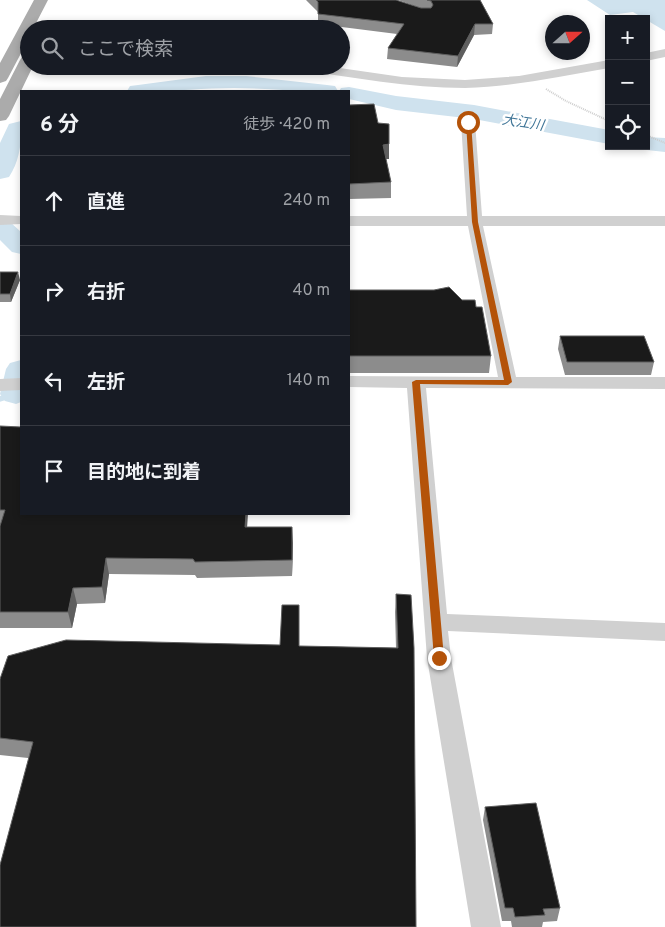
<!DOCTYPE html>
<html lang="ja">
<head>
<meta charset="utf-8">
<style>
	body { margin:0; font-family:Overpass,"Noto Sans JP",sans-serif; background:#242831; color:#f1f3f6 }
	.controls { position:absolute; right:15px; top:15px; display:grid; overflow:hidden; border-radius:0px; box-shadow:0 2px 8px #0003 }
	.controls button { width:45px; height:45px; display:grid; place-items:center; padding:0; border:0; border-bottom:1px solid #363941; background:#171b24; color:#f1f3f6; font:25px sans-serif }
	.compass { position:absolute; left:545px; top:15px; width:45px; height:45px; border-radius:50%; background:#171b24; box-shadow:0 2px 8px #0003; rotate:69deg }
	.stop { position:absolute; width:15px; height:15px; margin:-11px; border:4px solid #b45309; border-radius:50%; background:#fff }
	.stop.end { background:#b45309; border-color:#fff; box-shadow:0 1px 5px #0008 }
	.list { margin:0; padding:0; list-style:none }
	h2 { display:flex; justify-content:space-between; align-items:center; height:65px; margin:0; padding:0 20px; font-size:21px }
	h2 small { font-size:16px; font-weight:400; color:#9ea1a6 }
	.list li { display:grid; grid-template-columns:32px 1fr auto; gap:15px; align-items:center; box-sizing:border-box; height:90px; padding:0 20px; border-top:1px solid #363941 }
	.list b { display:block; font-size:19px; white-space:nowrap }
	.list em { font-size:16px; font-style:normal; color:#9ea1a6 }
	.icon { flex:none; width:28px; height:28px; fill:none; stroke:currentColor; stroke-width:2; stroke-linecap:round; stroke-linejoin:round }
	.map { position:relative; flex:none; width:665px; height:927px; overflow:hidden }
	.search { position:absolute; background:#171b24; box-shadow:0 2px 8px #0003; left:20px; top:20px; width:330px; height:55px; display:flex; align-items:center; gap:12px; box-sizing:border-box; padding:0 18px; border-radius:28px; color:#9ea1a6; font-size:19px }
	.panel { position:absolute; background:#171b24; box-shadow:0 2px 8px #0003; left:20px; top:90px; width:330px; height:425px; border-radius:0px }
	.map>svg:first-child { display:block }
	.water { fill:#cfe2ee }
	.lines { fill:none; stroke-linecap:round; stroke-linejoin:round }
	.stream { stroke:#cfe2ee; stroke-width:5.5 }
	.river { fill:#cfe2ee; fill-rule:evenodd }
	.path { stroke:#cdcdcd; stroke-width:2; stroke-dasharray:1 1; stroke-linecap:butt }
	.minor { fill:#d0d0d0; fill-rule:evenodd }
	.major { fill:#ababab; fill-rule:evenodd }
	.wall { fill:#8c8c8c }
	.shaded-wall { fill:#5f5f5f }
	.building { fill:#1a1a1a; stroke:#5f5f5f }
	.route { fill:#b45309 }
	.labels { text-anchor:middle; stroke-width:5; stroke-linejoin:round; paint-order:stroke }
	.far-water-label { font-size:14px; font-style:italic; fill:#3f7597; stroke:#fff }
</style>
</head>
<body>
<div class="map">
<svg width="665" height="927" viewBox="0 0 665 927">
	<rect width="100%" height="100%" fill="#fff"/>
	<!-- water -->
	<path class="water" d="M587,0h78v31l-32,-19 -23,3z"/>
	<g class="lines">
		<!-- stream -->
		<path class="stream" d="M0,399l16,-5"/>
		<!-- river -->
		<path class="river" d="M206,76h40l81,9 8,1 3,5c-35,2 -69,-3 -104,-3 -35,0 -71,5 -107,3l3,-5 8,-1z
			M349,87l47,9 78,9 135,25v14l-135,-25 -78,-9 -47,-11v-8h-10l2,-3z
			M21,121c1,20 -1,39 -12,56l-9,2v-36l9,-19z
			M646,137l19,1v14l-27,-3 -2,-3h10z
			M0,218l9,3 12,11v22l-9,-2 -12,-12z
			M21,360v42l-5,2 -11,-3 -5,-7 6,-25 4,-6z"/>
		<!-- path -->
		<path class="path" d="M546,89l20,12 43,20
			M646,135l19,8"/>
		<!-- minor -->
		<path class="minor" d="M665,49v8l-19,4v-8z
			M609,60v8c-48,8 -95,19 -144,20 -56,0 -112,-11 -167,-18l-6,-4h34l76,11 63,3 54,-4z
			M468,118l7,4 7,94h183v10h-182l33,151h149v12l-239,-1 21,226 218,9v18l-217,-10 3,27 50,269h-30l-44,-269 -20,-270 -58,-1v-11l149,1 -30,-151h-119v-10h118l-6,-94z
			M0,215l21,1v8l-21,1z
			M21,378v12l-21,1v-12z"/>
		<!-- major -->
		<path class="major" d="M34,0h14l-15,29h-4v9l-21,40 -2,3 -6,2v-20z
			M29,55v11h4l-24,50 -3,4 -6,1v-22l20,-39 2,-3z"/>
	</g>
	<!-- wall -->
	<path class="wall" d="M306,0h90l25,8 -23,-8h82l13,24 -1,10 -18,1 -17,32 -70,-8 1,-11 9,-14 -79,-10v-12z
		M349,105l29,18 11,21v15h-3l5,23v16l-42,1z
		M0,272l20,8 -9,22h-11z
		M349,290l113,10 14,7 15,49 -2,17h-140z
		M560,336l94,26 -3,13h-86l-7,-26z
		M0,426l247,101 46,16 -1,33 -95,2 -2,-3 -86,-1 -4,29 -28,1 -5,24h-72z
		M396,594l18,54 -386,110 -28,-3v-76l280,-34 19,-40v41l97,2 -1,-36z
		M485,807l75,101 -3,13 -14,1 -1,5h-30l-1,-6h-9l-19,-101z"/>
	<!-- shaded-wall -->
	<path class="shaded-wall" d="M475,24l-1,11 -17,32 1,-11z
		M389,144v15h-7l1,-14z
		M18,272l2,8 -9,22 -1,-8z
		M246,514h2l-2,29 -1,-16z
		M292,527l1,16 -1,33z
		M106,558l3,16 -4,29 -3,-16z
		M73,588l4,16 -5,24 -4,-16z"/>
	<!-- building -->
	<path class="building" d="M316,0h80l25,8h10l2,-3 -2,-4 -4,-1h53l13,24h-18l-17,32 -70,-8 16,-24 -86,-10v-12z
		M374,104l4,19 11,1v20l-6,1 8,37 -42,2v-79z
		M0,272h18l-8,22h-10z
		M449,287l13,13h13l1,7h6l9,49h-142v-66h85z
		M560,336h84l10,26h-87z
		M0,426l21,1v87h225l-1,13h47v33l-97,2 -2,-3 -87,-1 -4,29 -29,1 -5,24h-68v-86l5,-16h-5z
		M396,594l15,1 3,53 2,279h-416v-62l33,-123 -33,-4v-59l8,-23 58,-16 214,5 2,-40h17v41l99,2z
		M536,803l24,105 -17,1 2,6 -30,2 -2,-9h-8l-20,-101z"/>
	<!-- route -->
	<path class="route" d="M468,121l3,1 7,100 34,160 -4,3 -88,-1 24,274 -5,4 -5,-4 -22,-276 4,-2h88l-32,-158 -6,-100z"/>
	<g class="labels">
		<!-- far-water labels -->
		<g class="far-water-label">
			<text transform="translate(523 122) rotate(9)" y="5">大江川</text>
		</g>
	</g>
</svg>
<div class="controls">
<button>+</button>
<button>−</button>
<button><svg class="icon" aria-label="locate" viewBox="0 0 24 24"><circle cx="12" cy="12" r="6"/><path d="M12 2v4M12 18v4M2 12h4M18 12h4"/></svg></button>
</div>
<svg class="compass" viewBox="-18 -18 36 36"><path d="M0-13l5 13h-10z" fill="#e53935"/><path d="M0 13l5-13h-10z" fill="#9ea1a6"/></svg>
<div class="stop" style="left:468px;top:122px"></div>
<div class="stop end" style="left:439px;top:658px"></div>
<div class="search"><svg class="icon" aria-label="search" viewBox="0 0 24 24"><circle cx="10" cy="10" r="6"/><path d="M15 15l6 6"/></svg>ここで検索</div>
<section class="panel">
<h2>6 分<small>徒歩 · 420 m</small></h2>
<ul class="list">
<li><svg class="icon" aria-label="ahead" viewBox="0 0 24 24"><path d="M12 20V5M6 11l6-6 6 6"/></svg><div><b>直進</b></div><em>240 m</em></li>
<li><svg class="icon" aria-label="right" viewBox="0 0 24 24"><path d="M7 20v-9h11M14 6l5 5-5 5"/></svg><div><b>右折</b></div><em>40 m</em></li>
<li><svg class="icon" aria-label="left" viewBox="0 0 24 24"><path d="M17 20v-9H6M10 6l-5 5 5 5"/></svg><div><b>左折</b></div><em>140 m</em></li>
<li><svg class="icon" aria-label="arrive" viewBox="0 0 24 24"><path d="M6 21V4h12l-3 4 3 4H6"/></svg><div><b>目的地に到着</b></div></li>
</ul>
</section>
</div>
</body>
</html>
